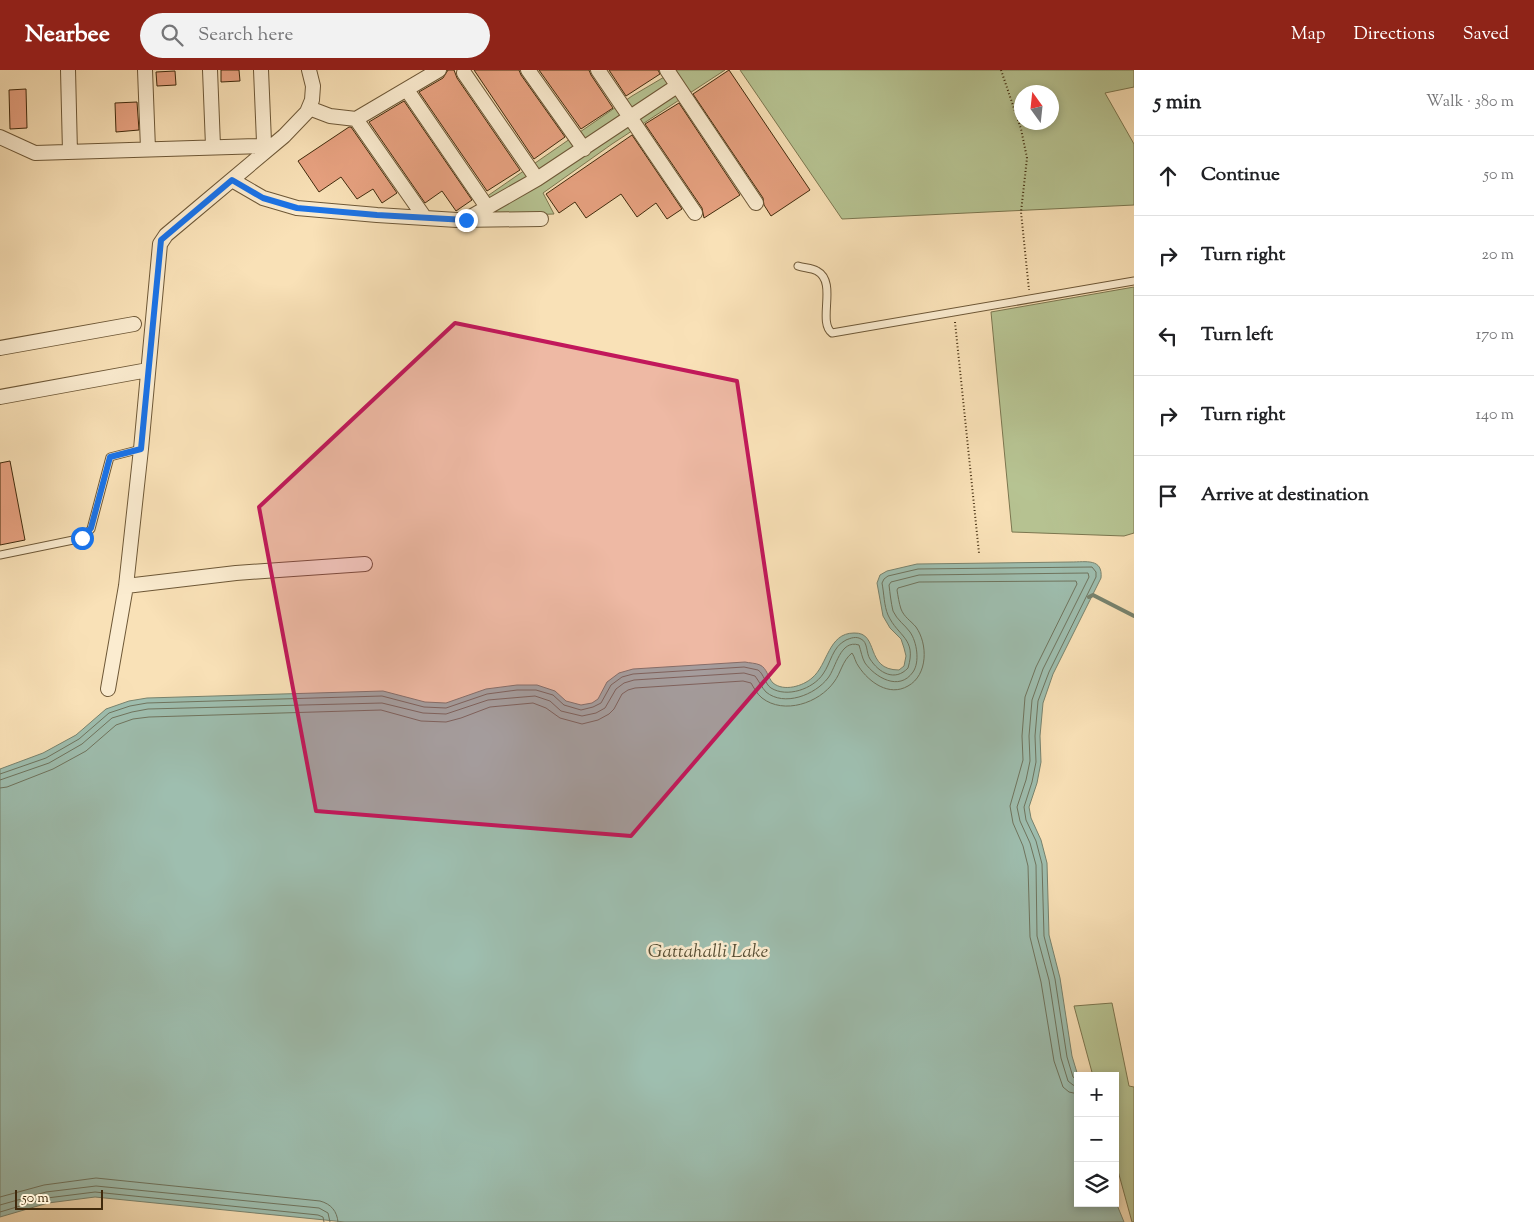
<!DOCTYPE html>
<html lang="en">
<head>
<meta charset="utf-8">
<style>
	body { margin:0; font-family:"Sorts Mill Goudy",serif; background:#f2f2f2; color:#202124 }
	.controls { position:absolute; right:15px; bottom:15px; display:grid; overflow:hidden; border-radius:0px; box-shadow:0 2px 8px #0003 }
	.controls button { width:45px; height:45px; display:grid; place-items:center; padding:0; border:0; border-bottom:1px solid #e0e0e0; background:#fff; color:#202124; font:25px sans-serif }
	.compass { position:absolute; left:1014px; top:15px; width:45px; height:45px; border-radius:50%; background:#fff; box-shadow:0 2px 8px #0003; rotate:345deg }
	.scale { position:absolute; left:15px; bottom:12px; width:88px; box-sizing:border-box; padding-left:5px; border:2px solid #402a0c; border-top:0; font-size:14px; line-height:18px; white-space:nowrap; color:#402a0c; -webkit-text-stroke:4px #fbecd0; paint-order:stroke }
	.stop { position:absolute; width:15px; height:15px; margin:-11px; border:4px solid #1a73e8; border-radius:50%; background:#fff }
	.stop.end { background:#1a73e8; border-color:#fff; box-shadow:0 1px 5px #0008 }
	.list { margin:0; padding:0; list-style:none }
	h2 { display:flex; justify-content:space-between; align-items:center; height:65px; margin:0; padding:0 20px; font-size:21px }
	h2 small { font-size:16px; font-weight:400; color:#757577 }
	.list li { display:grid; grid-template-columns:32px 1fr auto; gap:15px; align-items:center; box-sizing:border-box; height:80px; padding:0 20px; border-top:1px solid #e0e0e0 }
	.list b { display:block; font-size:19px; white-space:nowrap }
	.list em { font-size:16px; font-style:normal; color:#757577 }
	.icon { flex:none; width:28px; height:28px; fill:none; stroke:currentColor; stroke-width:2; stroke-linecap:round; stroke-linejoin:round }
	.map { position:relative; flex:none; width:1134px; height:1152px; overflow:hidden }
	header { display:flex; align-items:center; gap:30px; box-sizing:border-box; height:70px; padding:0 25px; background:#8f2418; color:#fff }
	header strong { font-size:24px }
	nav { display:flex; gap:28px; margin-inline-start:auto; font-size:18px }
	.search { width:350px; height:45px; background:#f2f2f2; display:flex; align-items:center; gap:12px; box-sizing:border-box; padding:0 18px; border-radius:28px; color:#757577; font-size:19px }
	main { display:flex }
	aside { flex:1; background:#fff }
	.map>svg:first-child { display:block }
	.green { fill:#b7c493; stroke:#7c7750; fill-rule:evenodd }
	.water { fill:#9ebeaf; stroke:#78836e }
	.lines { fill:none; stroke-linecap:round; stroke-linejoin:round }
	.shore { stroke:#6f745e; stroke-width:1 }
	.stream { stroke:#78836e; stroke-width:4 }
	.building { fill:#e8a281; stroke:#402a0c }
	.service-casing { stroke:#6e5837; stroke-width:9 }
	.minor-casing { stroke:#6e5837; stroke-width:16 }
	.path { stroke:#402a0c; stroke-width:2; stroke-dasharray:1 2.5; stroke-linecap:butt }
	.service { stroke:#fbecd0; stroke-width:7 }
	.minor { stroke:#fbecd0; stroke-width:14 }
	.route { stroke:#1a73e8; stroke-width:6 }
	.marked { fill:#c2185b; fill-opacity:0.2; stroke:#c2185b; stroke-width:4; stroke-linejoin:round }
	.labels { text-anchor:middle; stroke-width:5; stroke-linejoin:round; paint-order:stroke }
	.water-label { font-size:19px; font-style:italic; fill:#584f35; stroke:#fbecd0 }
</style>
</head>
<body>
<header>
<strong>Nearbee</strong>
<div class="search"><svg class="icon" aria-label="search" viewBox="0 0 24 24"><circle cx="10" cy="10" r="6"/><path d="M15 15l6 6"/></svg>Search here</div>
<nav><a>Map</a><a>Directions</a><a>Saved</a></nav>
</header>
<main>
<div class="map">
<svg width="1134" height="1152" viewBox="0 0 1134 1152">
	<rect width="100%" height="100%" fill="#f9e1b7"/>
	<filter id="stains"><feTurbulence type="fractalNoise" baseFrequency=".004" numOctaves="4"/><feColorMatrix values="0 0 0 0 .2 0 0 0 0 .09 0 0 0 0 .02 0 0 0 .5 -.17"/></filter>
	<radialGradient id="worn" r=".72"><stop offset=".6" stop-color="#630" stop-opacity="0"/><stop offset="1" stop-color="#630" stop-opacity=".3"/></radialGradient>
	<!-- green -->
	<path class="green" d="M676,0h49l-113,74 -69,49 11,21 -59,2 -9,-19 146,-101z
		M740,0h394v17l-29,6 29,51v61l-292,14zM1052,22v30h-30v-30z
		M1134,217v246l-10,3 -112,-4 -21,-220z
		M1112,933l17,83 5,1v135h-2l-17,-62v-84h-22l-19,-70z"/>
	<!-- water -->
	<path class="water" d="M1071,492c15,0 32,-4 30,16l-48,96 -10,29 -3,33 1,26 -4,21 -8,24 2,11 10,22 6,23 2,72 11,43 12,78 6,20v127h37v-3l9,22h-779l-250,-25 -47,6 -48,14v-448l43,-16 33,-18 30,-26 23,-8 18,-3 236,-7 42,11 21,1 40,-14 31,-4h20l18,6 11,10 15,4 11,-2 6,-4 9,-17 12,-9 14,-4 112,-7c4,1 11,1 15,3 7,3 8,13 13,18 11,9 30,3 39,-5 16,-13 16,-45 42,-45 26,-1 10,37 45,37l5,-4 2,-10 -2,-8 -3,-9 -11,-11 -7,-12 -6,-33 3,-8 7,-4 30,-7z"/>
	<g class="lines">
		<!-- shore -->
		<path class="shore" d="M0,704l46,-16 33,-19 30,-26 21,-7 17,-3 235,-7 42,11 22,1 41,-14 30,-4h19l17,5 11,10 17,5 12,-3 8,-4 10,-18 11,-8 11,-3 111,-7 14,3c6,4 7,14 13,18 16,10 42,1 52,-14 8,-11 9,-27 23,-34 5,-2 10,-4 15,-1 7,3 5,14 9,20 9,14 25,23 38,9 9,-30 -10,-31 -20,-53 -4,-9 -4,-22 -6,-32l2,-4 4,-3 30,-7 174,-2 4,5v5l-47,95 -11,29 -3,35 1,26 -4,20 -8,25 2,13 10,21 6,23 2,72 11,43 12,78 6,20 5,4
			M0,710l49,-17 33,-19 30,-26 20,-6 16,-3 234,-6 41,10 23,1 42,-14 47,-4 15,5 11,10 21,5 14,-3 9,-5 11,-19 8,-6 10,-3 110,-7 11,3c4,5 7,12 11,16 18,15 49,3 62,-14 8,-10 12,-39 31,-33 2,6 3,13 6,18 10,14 34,29 48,9 7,-10 4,-30 -3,-40 -5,-7 -13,-12 -17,-21 -2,-8 -3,-18 -4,-26l2,-3 28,-7 169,-2 1,4 -46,92 -11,31 -3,36 1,25 -4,19 -9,27 3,14 10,22 6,22 1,71 12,44 12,78 7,23 5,4 5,2
			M0,718l7,-1 46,-18 33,-18 30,-26 17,-6 16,-2 232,-7 40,11 25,1 15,-4 29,-11 43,-4 13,5 14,10 22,6 16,-4 11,-6 5,-5 8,-15 6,-4 7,-2 108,-7 8,2c3,5 6,11 11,15 22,17 57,5 72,-16 7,-9 8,-21 18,-29 3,4 3,9 7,14 10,15 30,30 49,19 20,-11 20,-42 8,-59 -5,-6 -12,-10 -15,-18 -2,-6 -3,-13 -4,-19l1,-2 21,-6 157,-1 1,3 -41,83 -11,30 -3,39 1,24 -13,46 3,17 10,23 5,20 2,71 11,45 13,79 9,26 6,5 9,2
			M0,1127l44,-12 52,-7 224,23c11,3 17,10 18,21
			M0,1135l46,-13 50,-6 223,22 9,5 2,9
			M0,1142l47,-14 48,-6 223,23 5,2 1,5"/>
		<!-- stream -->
		<path class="stream" d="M1089,527l4,-2 41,21"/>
	</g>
	<!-- building -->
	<path class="building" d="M221,0h18l1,11 -19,1z
		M448,0h6l3,8 63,92 -33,21 -68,-99 24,-14z
		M474,0h45l2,5 44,62 -31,22z
		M539,0h50l2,5 22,33 -32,21z
		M609,0h49l2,4 -34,22z
		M729,0l81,120 -39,26 -7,-11 -1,-7 -70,-104z
		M175,1l1,14 -19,1 -1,-14z
		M26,19l1,39 -17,1 -1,-39z
		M404,31l68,99 -16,11 -14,-20 -17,12 -56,-81z
		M137,32l2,28 -23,2 -1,-29z
		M679,33l61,92 -36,23 -2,-10 -57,-84z
		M349,57h2l46,66 -15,10 -9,-14 -16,10 -16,-22 -22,15 -21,-31z
		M632,65l50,74 -15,10 -11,-16 -19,14 -16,-23 -35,24 -11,-16 -16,11 -13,-19z
		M10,391l15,79 -25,5v-82z"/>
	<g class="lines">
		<!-- service casing -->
		<g class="service-casing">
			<path id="service" d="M798,196c6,2 14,2 19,5 21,11 0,51 15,62l302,-52
				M0,485l83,-17 8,-9 19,-72 31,-8"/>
		</g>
		<!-- minor casing -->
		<g class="minor-casing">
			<path id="minor" d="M68,0l2,82
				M145,0l3,79
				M210,0l3,76
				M528,0l56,79
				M598,0l97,143
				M667,0l89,133
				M464,3l73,106
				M407,20l80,117
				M309,38l21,8 26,3
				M0,67l35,16 225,-7 4,-4 -3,-72
				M232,110l31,18 34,10 80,7 80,5 84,-1
				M425,148l-69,-99 83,-49
				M467,149l70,-40 140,-93
				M0,278l134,-24
				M0,327l148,-27
				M126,516l110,-13 129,-9
				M108,619l18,-103 15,-137 19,-205 6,-9 118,-99 23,-24 5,-12 1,-14 -4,-16"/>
		</g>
		<!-- path -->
		<path class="path" d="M1001,0l20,59 6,29 -6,54 8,78
			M955,252l24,231"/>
		<!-- service -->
		<use href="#service" class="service"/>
		<!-- minor -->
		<use href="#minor" class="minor"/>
	</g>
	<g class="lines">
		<!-- route -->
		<path class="route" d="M82,468l9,-10 19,-71 31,-8 20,-209 71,-60 31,18 34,10 80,7 89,5"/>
	</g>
	<!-- marked area -->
	<path class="marked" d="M455,253l282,58 42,283 -148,172 -315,-25 -57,-304z"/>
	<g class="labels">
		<!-- water labels -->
		<g class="water-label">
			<text x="708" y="887">Gattahalli Lake</text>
		</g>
	</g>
	<rect width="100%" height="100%" filter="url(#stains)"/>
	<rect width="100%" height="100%" fill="url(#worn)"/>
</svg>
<div class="controls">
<button>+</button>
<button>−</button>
<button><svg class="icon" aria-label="layers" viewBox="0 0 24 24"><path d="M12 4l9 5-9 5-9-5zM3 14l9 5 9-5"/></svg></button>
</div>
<svg class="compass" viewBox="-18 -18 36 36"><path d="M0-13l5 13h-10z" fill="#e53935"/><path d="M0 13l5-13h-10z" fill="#757577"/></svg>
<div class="scale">50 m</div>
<div class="stop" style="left:82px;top:468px"></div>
<div class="stop end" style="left:466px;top:150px"></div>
</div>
<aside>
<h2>5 min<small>Walk · 380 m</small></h2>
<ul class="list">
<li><svg class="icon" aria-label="ahead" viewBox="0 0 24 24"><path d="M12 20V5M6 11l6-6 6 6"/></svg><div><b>Continue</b></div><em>50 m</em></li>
<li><svg class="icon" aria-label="right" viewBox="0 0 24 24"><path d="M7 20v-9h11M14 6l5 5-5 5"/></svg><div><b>Turn right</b></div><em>20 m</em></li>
<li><svg class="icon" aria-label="left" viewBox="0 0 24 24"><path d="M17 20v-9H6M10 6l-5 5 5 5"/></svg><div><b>Turn left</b></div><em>170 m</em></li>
<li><svg class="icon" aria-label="right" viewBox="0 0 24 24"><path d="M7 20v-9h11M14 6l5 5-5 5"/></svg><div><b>Turn right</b></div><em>140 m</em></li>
<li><svg class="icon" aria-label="arrive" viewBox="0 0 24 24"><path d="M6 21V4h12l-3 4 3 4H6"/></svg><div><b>Arrive at destination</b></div></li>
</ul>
</aside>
</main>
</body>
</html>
